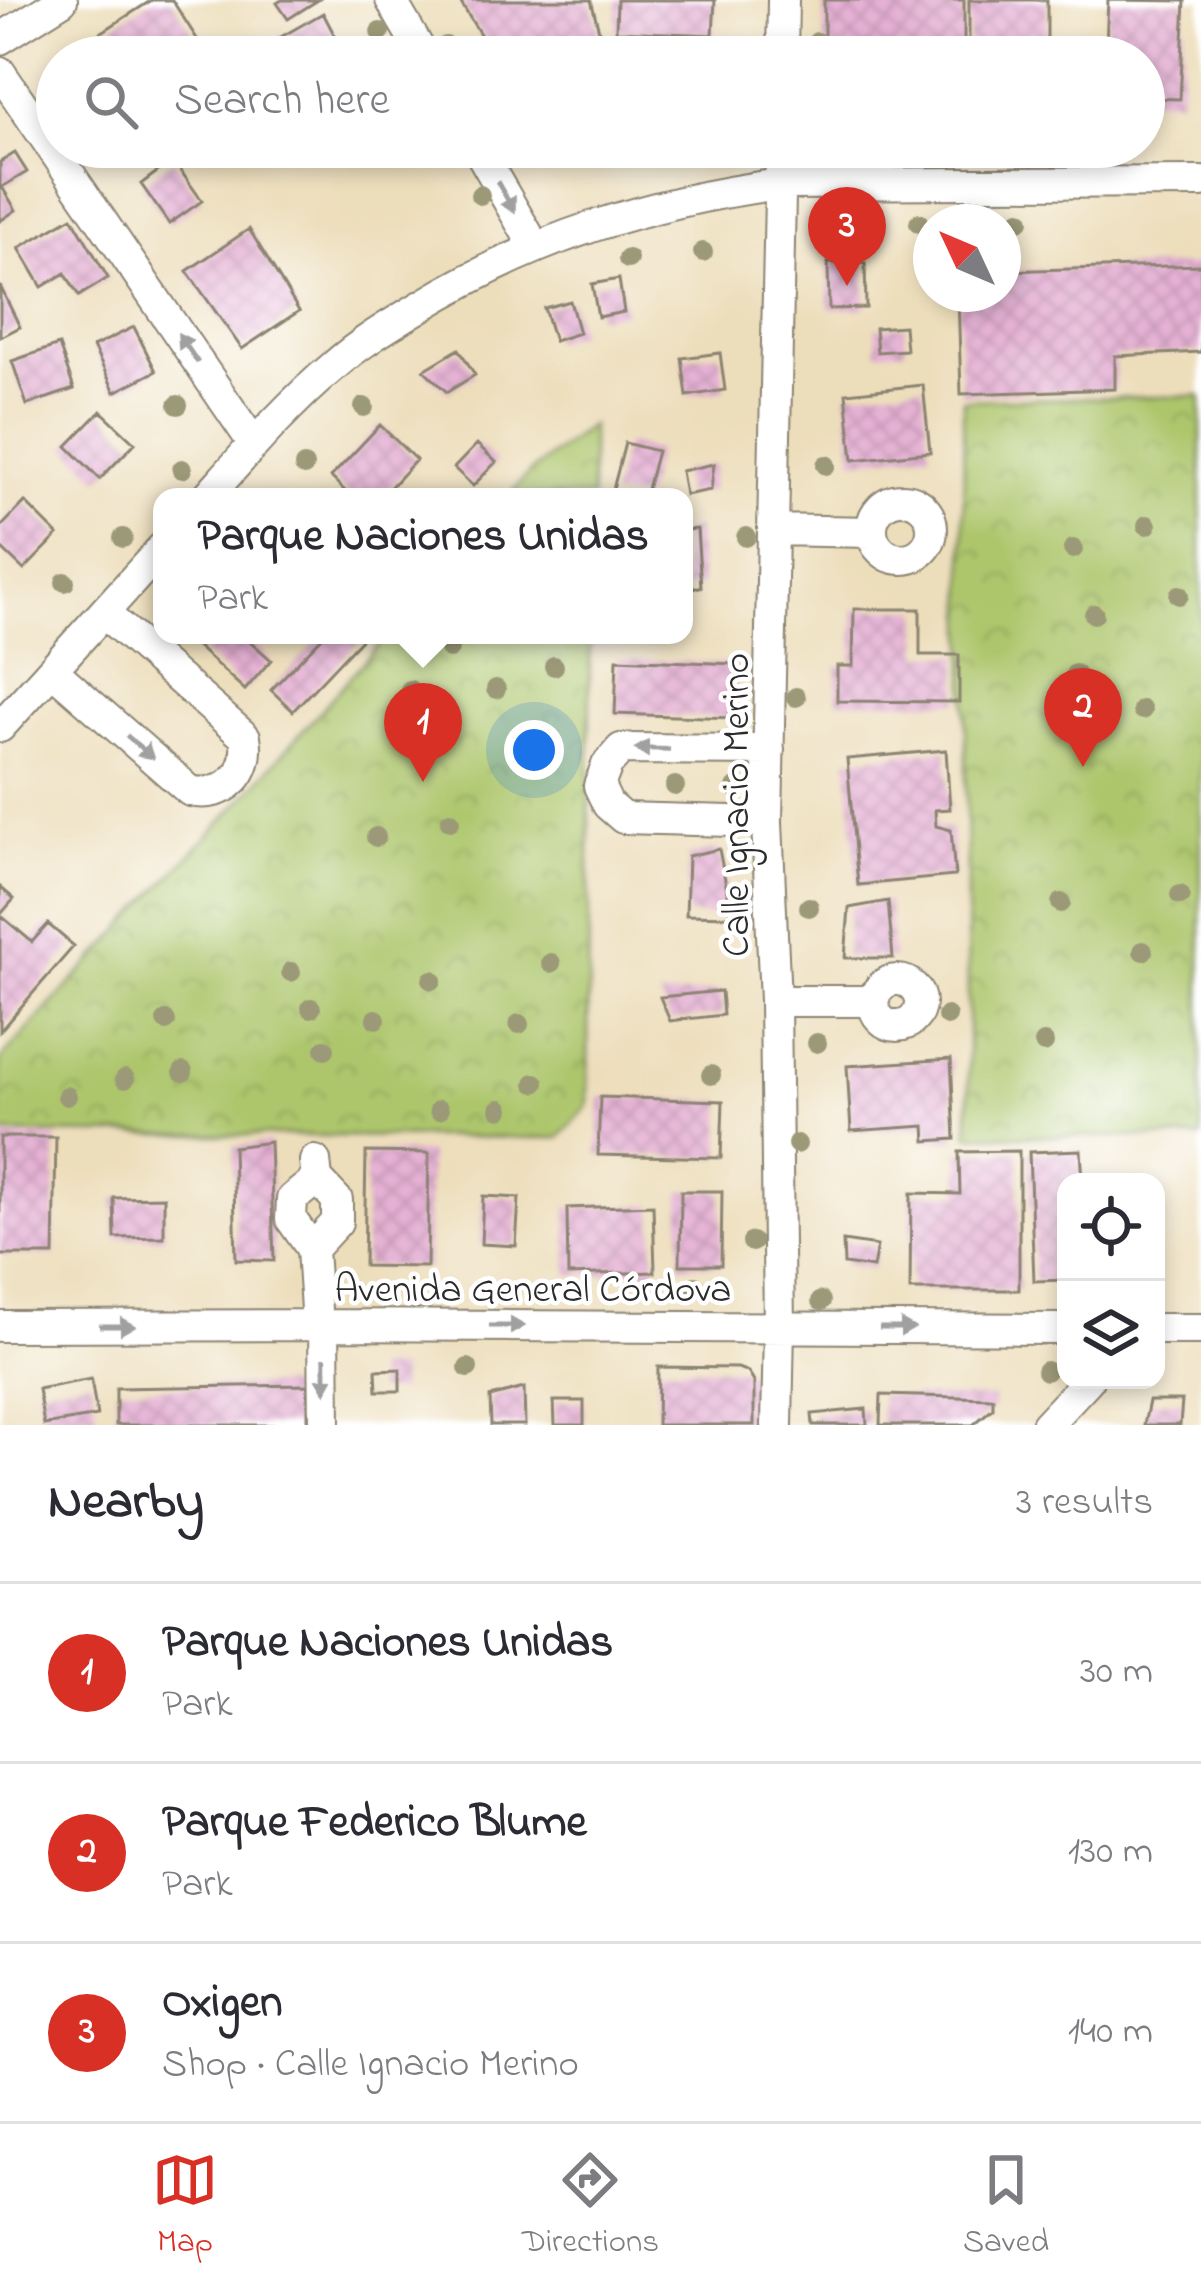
<!DOCTYPE html>
<html lang="en">
<head>
<meta charset="utf-8">
<style>
	body { margin:0; font-family:"Indie Flower",sans-serif; background:#f2f2f3; color:#2b2b33 }
	.controls { position:absolute; right:36px; bottom:36px; display:grid; overflow:hidden; border-radius:24px; box-shadow:0 6px 18px #0003 }
	.controls button { width:108px; height:108px; display:grid; place-items:center; padding:0; border:0; border-bottom:3px solid #e1e1e2; background:#fff; color:#2b2b33; font:60px sans-serif }
	.compass { position:absolute; left:913px; top:204px; width:108px; height:108px; border-radius:50%; background:#fff; box-shadow:0 6px 18px #0003; rotate:314deg }
	.you { position:absolute; left:534px; top:750px; width:42px; height:42px; margin:-30px; border:9px solid #fff; border-radius:50%; background:#1a73e8; box-shadow:0 0 0 18px #1a73e833 }
	.badge { display:grid; place-items:center; width:78px; height:78px; border-radius:50%; background:#d93025; color:#fff; font-size:39px; font-weight:700 }
	.pin { position:absolute; translate:-50% -99px; filter:drop-shadow(0 3px 6px #0008) }
	.pin::after { content:''; position:absolute; top:63px; width:42px; height:36px; background:inherit; clip-path:polygon(0 0,100% 0,50% 100%) }
	.popup { position:absolute; left:153px; top:488px; width:540px; height:156px; box-sizing:border-box; display:grid; place-content:center; border-radius:24px; background:#fff; filter:drop-shadow(0 3px 9px #0005); font-size:39px; white-space:nowrap; color:#7c7c81 }
	.popup b { font-size:45px; color:#2b2b33 }
	.popup::after { content:''; position:absolute; left:50%; top:100%; margin-left:-24px; border:24px solid transparent; border-top-color:#fff }
	.list { margin:0; padding:0; list-style:none }
	h2 { display:flex; justify-content:space-between; align-items:center; height:156px; margin:0; padding:0 48px; font-size:51px }
	h2 small { font-size:39px; font-weight:400; color:#7c7c81 }
	.list li { display:grid; grid-template-columns:78px 1fr auto; gap:36px; align-items:center; box-sizing:border-box; height:180px; padding:0 48px; border-top:3px solid #e1e1e2 }
	.list b { display:block; font-size:45px; white-space:nowrap }
	.list p { margin:0; font-size:39px; white-space:nowrap; color:#7c7c81 }
	.list em { font-size:39px; font-style:normal; color:#7c7c81 }
	.icon { flex:none; width:66px; height:66px; fill:none; stroke:currentColor; stroke-width:2; stroke-linecap:round; stroke-linejoin:round }
	.map { position:relative; flex:none; width:1201px; height:1425px; overflow:hidden }
	.search { position:absolute; background:#fff; box-shadow:0 6px 18px #0003; left:36px; right:36px; top:36px; height:132px; display:flex; align-items:center; gap:30px; box-sizing:border-box; padding:0 42px; border-radius:66px; color:#7c7c81; font-size:45px }
	.sheet { height:696px; background:#fff }
	nav { display:flex; justify-content:space-around; align-items:center; box-sizing:border-box; height:168px; border-top:3px solid #e1e1e2; background:#fff; font-size:33px; color:#7c7c81 }
	nav a { display:grid; justify-items:center; gap:6px }
	nav .on { color:#d93025 }
	.map>svg:first-child { display:block }
	.park { fill:url(#park-crowns); stroke:#6c784c; stroke-width:3 }
	.building { fill:url(#building-cross-hatch) }
	.lines { fill:none; stroke-linecap:round; stroke-linejoin:round }
	.minor-casing { stroke:#8c8473; stroke-width:34 }
	.minor { stroke:#fff; stroke-width:30 }
	.tree { fill:#9b9978 }
	.oneway { fill:#a0a0a0 }
	.labels { text-anchor:middle; stroke-width:9; stroke-linejoin:round; paint-order:stroke }
	.street-label { font-size:39px; fill:#2b2b2b; stroke:#fff }
</style>
</head>
<body>
<div class="map">
<svg width="1201" height="1425" viewBox="0 0 1201 1425">
	<defs>
		<pattern id="park-crowns" width="20" height="18" patternUnits="userSpaceOnUse" patternTransform="scale(3)"><rect width="20" height="18" fill="#adc66c"/><path d="M2 6a3 3 0 1 1 6 0M12 15a3 3 0 1 1 6 0" fill="none" stroke="#95aa5e"/></pattern>
		<pattern id="building-cross-hatch" width="8" height="8" patternUnits="userSpaceOnUse" patternTransform="scale(3)"><rect width="8" height="8" fill="#e5b1d4"/><path d="M0 0l8 8M0 8l8-8" fill="none" stroke="#c598b6"/></pattern>
	</defs>
	<rect width="100%" height="100%" fill="#fff"/>
	<filter id="ink" filterUnits="userSpaceOnUse"><feTurbulence type="fractalNoise" baseFrequency=".00833" numOctaves="2"/><feDisplacementMap in="SourceGraphic" scale="24" xChannelSelector="R" yChannelSelector="G"/><feConvolveMatrix kernelMatrix="1 2 1 2 8 2 1 2 1" color-interpolation-filters="sRGB"/></filter>
	<filter id="wash" filterUnits="userSpaceOnUse"><feTurbulence type="fractalNoise" baseFrequency=".004" numOctaves="4" result="noise"/><feDisplacementMap in="SourceGraphic" scale="48" xChannelSelector="R" yChannelSelector="G"/><feGaussianBlur stdDeviation="2.7" result="paint"/><feColorMatrix in="noise" values="0 0 0 0 0 0 0 0 0 0 0 0 0 0 0 0 0 1.4 0 .05"/><feComposite in="paint" operator="in"/></filter>
	<g filter="url(#wash)">
		<rect width="100%" height="100%" fill="#eddebb"/>
		<!-- park -->
		<path class="park" d="M1201,396v742l-232,-3 -6,-735z
			M591,425v72h-83l20,-23z
			M387,635h203l-2,471 -29,32 -559,-5v-73l248,-267z"/>
		<g id="blocks">
			<!-- building -->
			<path class="building" d="M152,0h20l29,45 -19,12h-119z
				M282,0h36l-30,19 -11,-16z
				M459,0h132l15,57h-112z
				M617,0h98l-2,35 -97,-4z
				M824,0h140v57h-140z
				M969,0h78v57h-78z
				M1108,0l77,1 -5,98 -36,-1v-41h-89v-14l51,2z
				M323,13l23,44h-57l-10,-19z
				M629,52l97,1v4h-97z
				M15,153l12,19 -25,15 14,23 -16,11v-59z
				M173,160l29,41 -33,23 -28,-40z
				M72,217l36,61 -29,18 -14,-23 -23,14 -23,-39z
				M249,229l50,82 -57,38 -55,-78z
				M828,263h37l1,45 -37,1z
				M1201,265v87l-86,4v33l-154,5 -3,-100h45v-23z
				M619,279l5,33 -26,5 -6,-33z
				M0,286l20,41 -20,10z
				M570,301l9,32 -25,8 -10,-33z
				M904,326l2,24 -29,2 -2,-24z
				M134,327l22,44 -41,21 -22,-45z
				M59,345l15,44 -47,16 -15,-44z
				M459,349l16,26 -28,17 -23,-22z
				M720,353l5,37 -38,6 -5,-38z
				M923,385l7,67 -77,8 -7,-67z
				M101,411l34,32 -35,36 -33,-33z
				M380,425l36,35 -35,37h-30l-20,-20z
				M625,443l32,8 -12,46h-34z
				M477,444l19,18 -23,24 -19,-18z
				M714,464l-3,26 -26,5 -4,-24z
				M25,502l33,33 -34,35 -24,-23v-19z
				M697,529l4,58 -17,1v-58z
				M854,609h66v46h39v47l-122,-1v-35h16z
				M196,635h47l28,25 -26,30 -54,-49z
				M324,635h41l-72,76 -22,-21z
				M617,659l119,5 -2,54 -119,-4z
				M946,750l4,59 -15,1 1,16 15,4 4,46 -97,9 -11,-126z
				M719,849l13,67 -46,-1 2,-59z
				M0,887l14,12 -14,16 32,27 16,-18 26,22 -74,85z
				M888,901l5,57h-48l4,-50z
				M721,991l2,24 -53,6 -10,-24z
				M951,1059l4,80 -29,2 -1,-15 -74,5 -4,-65z
				M600,1097l123,4 -2,57 -123,-3z
				M0,1137h56l-2,118h-54z
				M270,1142l4,119 -38,-1 -3,-113z
				M1081,1150l2,32h-17v98l-32,1 -5,-129z
				M1019,1151v139h-109l1,-97 49,1 -1,-42z
				M366,1152l63,1 -2,114 -63,-1z
				M681,1191h41l-1,74h-41z
				M483,1196l36,2 -3,48 -35,-2z
				M164,1197v40l-49,1 -1,-40z
				M653,1205l2,67 -87,3 -1,-67z
				M843,1241l34,5 -4,22 -29,-4z
				M658,1367l80,1 10,4 6,10v43h-97z
				M400,1369v22h-23l-1,-21z
				M91,1379l6,37 -53,9 -6,-36z
				M308,1385v40h-192v-37z
				M524,1388l1,37h-34l-1,-28z
				M881,1395l112,3v10l-20,17h-93z
				M554,1401h30v24h-29z
				M1149,1401h33l-2,24h-36z
				M866,1409l1,16h-54l-1,-11z"/>
		</g>
	</g>
	<g filter="url(#ink)">
		<use href="#blocks" fill-opacity="0" stroke="#8c8473" stroke-width="3"/>
		<g class="lines">
			<!-- minor casing -->
			<g class="minor-casing">
				<path id="minor" d="M391,0l33,57
					M0,39l62,-39
					M782,57l1,-57
					M0,72l254,372
					M477,147l58,100
					M207,497c40,-45 81,-93 128,-132 25,-22 55,-40 83,-57 115,-70 230,-106 362,-124l421,-2
					M872 529a30 30 0 1 1 60 0a30 30 0 1 1-60 0Z
					M774,530l97,2
					M52,670l138,121c35,8 62,-18 55,-54l-141,-124
					M0,727l162,-179
					M767,822l-144,-4 -15,-13 -9,-19 8,-21 14,-16 148,1
					M874 1003a23 23 0 1 1 46 0a23 23 0 1 1-46 0Z
					M775,1001h99
					M312,1249l25,-27v-22l-20,-21 -2,-18
					M317,1325l-5,-76 -21,-30 1,-20 25,-20
					M324,1325l1,100
					M0,1326l317,-1 749,4
					M1156,1329h45
					M777,1425l2,-98 -4,-326 -8,-179 14,-675
					M1046,1425l42,-45"/>
			</g>
			<!-- minor -->
			<use href="#minor" class="minor"/>
		</g>
		<!-- trees -->
		<g class="tree">
			<circle cx="380" cy="32" r="10"/>
			<circle cx="817" cy="42" r="10"/>
			<circle cx="446" cy="46" r="10"/>
			<circle cx="480" cy="195" r="10"/>
			<circle cx="831" cy="217" r="10"/>
			<circle cx="1020" cy="220" r="10"/>
			<circle cx="919" cy="223" r="10"/>
			<circle cx="703" cy="252" r="10"/>
			<circle cx="628" cy="259" r="10"/>
			<circle cx="178" cy="405" r="10"/>
			<circle cx="364" cy="407" r="10"/>
			<circle cx="826" cy="465" r="10"/>
			<circle cx="304" cy="466" r="10"/>
			<circle cx="182" cy="469" r="10"/>
			<circle cx="1147" cy="525" r="10"/>
			<circle cx="746" cy="537" r="10"/>
			<circle cx="123" cy="538" r="10"/>
			<circle cx="1073" cy="549" r="10"/>
			<circle cx="65" cy="582" r="10"/>
			<circle cx="1179" cy="595" r="10"/>
			<circle cx="1094" cy="614" r="10"/>
			<circle cx="449" cy="649" r="10"/>
			<circle cx="554" cy="666" r="10"/>
			<circle cx="1075" cy="674" r="10"/>
			<circle cx="496" cy="689" r="10"/>
			<circle cx="410" cy="690" r="10"/>
			<circle cx="796" cy="697" r="10"/>
			<circle cx="1142" cy="710" r="10"/>
			<circle cx="675" cy="786" r="10"/>
			<circle cx="736" cy="788" r="10"/>
			<circle cx="450" cy="821" r="10"/>
			<circle cx="376" cy="837" r="10"/>
			<circle cx="1180" cy="895" r="10"/>
			<circle cx="1061" cy="903" r="10"/>
			<circle cx="809" cy="907" r="10"/>
			<circle cx="1143" cy="951" r="10"/>
			<circle cx="551" cy="963" r="10"/>
			<circle cx="291" cy="972" r="10"/>
			<circle cx="432" cy="980" r="10"/>
			<circle cx="311" cy="1008" r="10"/>
			<circle cx="947" cy="1016" r="10"/>
			<circle cx="376" cy="1019" r="10"/>
			<circle cx="166" cy="1021" r="10"/>
			<circle cx="519" cy="1024" r="10"/>
			<circle cx="817" cy="1043" r="10"/>
			<circle cx="1044" cy="1043" r="10"/>
			<circle cx="325" cy="1049" r="10"/>
			<circle cx="183" cy="1072" r="10"/>
			<circle cx="711" cy="1075" r="10"/>
			<circle cx="125" cy="1079" r="10"/>
			<circle cx="535" cy="1083" r="10"/>
			<circle cx="67" cy="1096" r="10"/>
			<circle cx="500" cy="1109" r="10"/>
			<circle cx="439" cy="1110" r="10"/>
			<circle cx="797" cy="1144" r="10"/>
			<circle cx="752" cy="1242" r="10"/>
			<circle cx="695" cy="1286" r="10"/>
			<circle cx="821" cy="1301" r="10"/>
			<circle cx="468" cy="1368" r="10"/>
			<circle cx="1046" cy="1371" r="10"/>
		</g>
		<!-- one-way arrows -->
		<defs><path id="oneway-solid" d="M-6-.8H1V-3.2L6.5 0L1 3.2V.8H-6Z" transform="scale(3)"/></defs>
		<g class="oneway">
			<use href="#oneway-solid" transform="translate(506 197) rotate(60)"/>
			<use href="#oneway-solid" transform="translate(188 348) rotate(-124)"/>
			<use href="#oneway-solid" transform="translate(140 747) rotate(41)"/>
			<use href="#oneway-solid" transform="translate(652 749) rotate(-179)"/>
			<use href="#oneway-solid" transform="translate(117 1326)"/>
			<use href="#oneway-solid" transform="translate(507 1326)"/>
			<use href="#oneway-solid" transform="translate(897 1328)"/>
			<use href="#oneway-solid" transform="translate(325 1375) rotate(89)"/>
		</g>
	</g>
	<g class="labels">
		<!-- street labels -->
		<g class="street-label">
			<text transform="translate(734 805) rotate(-90)" y="14">Calle Ignacio Merino</text>
			<text x="533" y="1301">Avenida General Córdova</text>
		</g>
	</g>
</svg>
<div class="controls">
<button><svg class="icon" aria-label="locate" viewBox="0 0 24 24"><circle cx="12" cy="12" r="6"/><path d="M12 2v4M12 18v4M2 12h4M18 12h4"/></svg></button>
<button><svg class="icon" aria-label="layers" viewBox="0 0 24 24"><path d="M12 4l9 5-9 5-9-5zM3 14l9 5 9-5"/></svg></button>
</div>
<svg class="compass" viewBox="-18 -18 36 36"><path d="M0-13l5 13h-10z" fill="#e53935"/><path d="M0 13l5-13h-10z" fill="#7c7c81"/></svg>
<div class="you"></div>
<div class="pin badge" style="left:423px;top:782px">1</div>
<div class="popup"><b>Parque Naciones Unidas</b>Park</div>
<div class="pin badge" style="left:1083px;top:767px">2</div>
<div class="pin badge" style="left:847px;top:286px">3</div>
<div class="search"><svg class="icon" aria-label="search" viewBox="0 0 24 24"><circle cx="10" cy="10" r="6"/><path d="M15 15l6 6"/></svg>Search here</div>
</div>
<section class="sheet">
<h2>Nearby<small>3 results</small></h2>
<ul class="list">
<li><span class="badge">1</span><div><b>Parque Naciones Unidas</b><p>Park</p></div><em>30 m</em></li>
<li><span class="badge">2</span><div><b>Parque Federico Blume</b><p>Park</p></div><em>130 m</em></li>
<li><span class="badge">3</span><div><b>Oxigen</b><p>Shop · Calle Ignacio Merino</p></div><em>140 m</em></li>
</ul>
</section>
<nav>
<a class="on"><svg class="icon" aria-label="map" viewBox="0 0 24 24"><path d="M3 6l6-2 6 2 6-2v14l-6 2-6-2-6 2zM9 4v14M15 6v14"/></svg>Map</a>
<a><svg class="icon" aria-label="directions" viewBox="0 0 24 24"><path d="M12 3l9 9-9 9-9-9zM9 14v-3h6M13 9l2 2-2 2"/></svg>Directions</a>
<a><svg class="icon" aria-label="saved" viewBox="0 0 24 24"><path d="M7 4h10v16l-5-4-5 4z"/></svg>Saved</a>
</nav>
</body>
</html>
